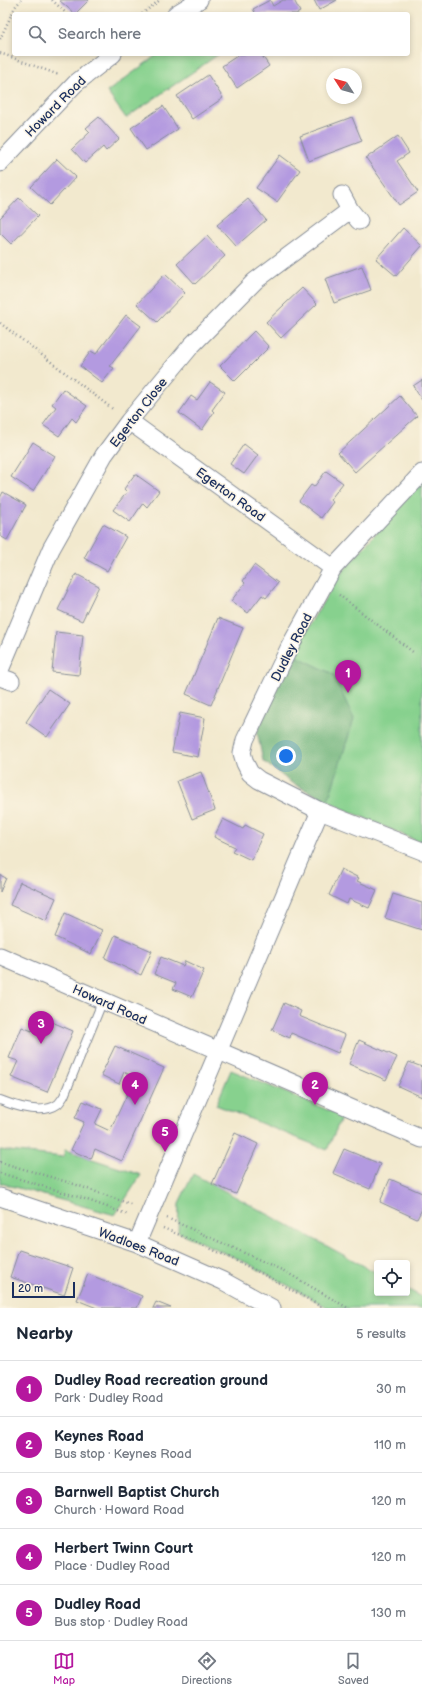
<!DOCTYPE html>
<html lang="en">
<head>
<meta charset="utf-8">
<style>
	body { margin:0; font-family:"Balsamiq Sans",sans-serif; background:#f2f2f3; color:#1f2937 }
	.controls { position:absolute; right:12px; bottom:12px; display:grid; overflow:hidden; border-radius:4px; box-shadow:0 2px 6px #0003 }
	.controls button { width:36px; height:36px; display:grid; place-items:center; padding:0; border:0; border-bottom:1px solid #e0e1e3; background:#fff; color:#1f2937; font:20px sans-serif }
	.compass { position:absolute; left:326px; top:68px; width:36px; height:36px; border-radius:50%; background:#fff; box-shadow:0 2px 6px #0003; rotate:306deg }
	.scale { position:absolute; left:12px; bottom:10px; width:63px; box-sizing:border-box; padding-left:4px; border:2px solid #1b2f5e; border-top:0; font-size:11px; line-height:14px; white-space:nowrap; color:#1b2f5e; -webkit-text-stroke:3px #fcf5e5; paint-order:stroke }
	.you { position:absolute; left:286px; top:756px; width:14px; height:14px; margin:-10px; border:3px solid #fff; border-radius:50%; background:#1a73e8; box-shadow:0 0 0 6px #1a73e833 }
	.badge { display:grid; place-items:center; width:26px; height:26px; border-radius:50%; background:#b5179e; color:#fff; font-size:13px; font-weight:700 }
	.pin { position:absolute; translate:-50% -33px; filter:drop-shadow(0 1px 2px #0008) }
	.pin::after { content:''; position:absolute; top:21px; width:14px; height:12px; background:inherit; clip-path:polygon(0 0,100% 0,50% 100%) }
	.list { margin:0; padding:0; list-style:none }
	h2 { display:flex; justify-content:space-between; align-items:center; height:52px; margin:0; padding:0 16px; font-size:17px }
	h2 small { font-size:13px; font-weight:400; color:#747a83 }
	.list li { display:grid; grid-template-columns:26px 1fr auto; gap:12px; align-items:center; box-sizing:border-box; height:56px; padding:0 16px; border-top:1px solid #e0e1e3 }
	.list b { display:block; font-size:15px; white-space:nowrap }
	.list p { margin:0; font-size:13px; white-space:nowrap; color:#747a83 }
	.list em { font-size:13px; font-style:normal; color:#747a83 }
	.icon { flex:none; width:22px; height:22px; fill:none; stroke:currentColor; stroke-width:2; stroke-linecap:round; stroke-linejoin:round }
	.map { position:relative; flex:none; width:422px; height:1308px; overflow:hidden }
	.search { position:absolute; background:#fff; box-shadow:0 2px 6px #0003; left:12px; right:12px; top:12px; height:44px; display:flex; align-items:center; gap:10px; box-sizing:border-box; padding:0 14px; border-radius:4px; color:#747a83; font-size:15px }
	.sheet { height:332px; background:#fff }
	nav { display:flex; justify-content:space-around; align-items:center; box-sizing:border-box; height:56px; border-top:1px solid #e0e1e3; background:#fff; font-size:11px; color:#747a83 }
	nav a { display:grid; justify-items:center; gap:2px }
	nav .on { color:#b5179e }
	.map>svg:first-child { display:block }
	.green { fill:#87d18e; stroke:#518076 }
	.forest { fill:#6db379; stroke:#44716c }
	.building { fill:#b39ae0 }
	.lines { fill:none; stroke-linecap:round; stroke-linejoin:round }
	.lane-casing { stroke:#868c96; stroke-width:10 }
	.street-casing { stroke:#868c96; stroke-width:19 }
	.path { stroke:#868c96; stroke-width:2.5; stroke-dasharray:1 3; stroke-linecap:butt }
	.lane { stroke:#fff; stroke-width:8 }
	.street { stroke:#fff; stroke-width:17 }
	.labels { text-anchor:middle; stroke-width:3; stroke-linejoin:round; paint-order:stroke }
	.street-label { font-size:13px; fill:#1b2f5e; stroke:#fcf5e5 }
</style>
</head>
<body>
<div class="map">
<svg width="422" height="1308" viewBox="0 0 422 1308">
	<rect width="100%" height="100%" fill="#fcf5e5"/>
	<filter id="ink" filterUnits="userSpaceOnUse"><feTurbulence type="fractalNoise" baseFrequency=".025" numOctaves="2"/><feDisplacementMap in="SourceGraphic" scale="8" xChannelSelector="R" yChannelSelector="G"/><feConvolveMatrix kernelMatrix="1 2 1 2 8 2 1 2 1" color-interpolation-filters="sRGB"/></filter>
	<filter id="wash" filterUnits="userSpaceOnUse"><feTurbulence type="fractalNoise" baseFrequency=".012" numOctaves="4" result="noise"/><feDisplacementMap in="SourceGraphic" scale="16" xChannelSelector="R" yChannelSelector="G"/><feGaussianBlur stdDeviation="0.9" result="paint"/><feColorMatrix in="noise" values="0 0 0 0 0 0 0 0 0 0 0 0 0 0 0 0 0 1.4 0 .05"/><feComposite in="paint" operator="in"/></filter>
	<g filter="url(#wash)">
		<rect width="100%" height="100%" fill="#f2e9ce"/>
		<!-- green -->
		<path class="green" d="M158,54h61l-93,64 -19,-26z
			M422,480v363l-78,-34 -52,-26 -29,-22 29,-107 46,-77z
			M231,1070l111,46 -15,34 -111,-45z
			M0,1150l63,7 2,-7 76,25 -26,40 -115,-32z
			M193,1174l184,99v20h30v-4l15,8v11h-93l-82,-45 -69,-31 1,-29z"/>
		<!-- forest -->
		<path class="forest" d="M292,654l41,20 21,45 -26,82 -36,-18 -29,-22 -6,-29z"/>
		<g id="blocks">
			<!-- building -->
			<path class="building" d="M59,0h30l-14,14z
				M270,0l3,6 10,-6h11l6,12 -4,2h-40l-3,-5z
				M314,0h23l-18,10z
				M240,54h21l8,12 -32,22 -15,-22z
				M208,75l15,23 -31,21 -15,-23z
				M163,106l15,23 -32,21 -15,-22z
				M99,117l20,22 -13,12 -3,-4 -18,16 -13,-14 18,-17 -4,-4z
				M352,117l10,24 -53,20 -9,-25z
				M398,136l11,17 -12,8 21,31 -19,13 -33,-47z
				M280,155l20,15 -23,32 -21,-14z
				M57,159l19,18 -26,28 -19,-18z
				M19,198l19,18 -27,28 -11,-11v-15z
				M248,199l18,21 -30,26 -19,-21z
				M403,228l19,18 -26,30 -20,-17z
				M207,236l18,20 -30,28 -18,-20z
				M362,266l9,24 -37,13 -9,-24z
				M165,274l20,19 -28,29 -20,-18z
				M302,288l15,16 -36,34 -15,-16z
				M126,315l15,11 -31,40 4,2 -12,15 -22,-17 11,-15 5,3z
				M254,331l15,16 -34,34 -15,-15z
				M422,380v20l-9,-14z
				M210,382l15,10 -13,18 2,2 -12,18 -23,-17 12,-17 6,4z
				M63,389l24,17 -11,16 -4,-4 -13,18 -16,-11 13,-18 -4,-3z
				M400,396l17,20 -62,56 -17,-19z
				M33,442l22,14 -22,35 -22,-14z
				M244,444l14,11 -14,19 -14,-10z
				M326,471l17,12 -13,17 3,2 -12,16 -22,-17 12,-16 3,2z
				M135,474l24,17 -12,16 -4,-4 -13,19 -17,-12 14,-18 -3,-3z
				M3,492l23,13 -19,35 -7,-4v-38z
				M103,524l23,13 -19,34 -23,-13z
				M254,565l24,18 -12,15 -4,-3 -14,18 -17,-12 14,-18 -2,-2z
				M76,574l23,12 -17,35 -24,-11z
				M218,618l25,10 -32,77 -25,-11z
				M56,632l27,3 -4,40 -27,-3z
				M48,689l22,15 -23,33 -21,-15z
				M180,713l25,5 -7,39 -26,-5z
				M201,772l14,38 -23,9 -15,-38z
				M223,819l20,10 2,-4 18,9 -12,26 -19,-9 3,-4 -21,-10z
				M341,869l18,9 -2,3 20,9 -8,18 -20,-9 -2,5 -18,-9z
				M0,875l6,3 -6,14z
				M20,882l36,16 -10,23 -36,-16z
				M393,894l29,9v27l-37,-12z
				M65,913l37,17 -11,24 -36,-17z
				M115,935l37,16 -11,24 -36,-17z
				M161,957l22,9 2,-5 19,9 -12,27 -19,-8 3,-6 -22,-9z
				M284,1003l17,8 -2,5 46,19 -7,18 -47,-20 -1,5 -18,-8z
				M38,1016l35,15 -26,61 -36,-15 7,-16 -9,-3 13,-31 10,4z
				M359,1040l38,17 -11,23 -37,-16z
				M115,1046l49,22 -42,93 -27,-12 -4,10 -20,-9 13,-28 -9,-4 8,-17 19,8 -7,15 15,7 25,-54 -11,-5 -5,12 -18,-9z
				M409,1062l13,5v30l-24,-11z
				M235,1133l23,11 -22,50 -24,-10z
				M344,1149l36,15 -10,25 -37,-16z
				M390,1179l32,14v16l-5,10 -37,-17z
				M19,1250l54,18 -9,27 -54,-18z
				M88,1274l54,22 -5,12h-40l-20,-8z
				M156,1302l15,6h-18z"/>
		</g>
	</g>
	<g filter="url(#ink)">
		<use href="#blocks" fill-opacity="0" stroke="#868c96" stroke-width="1"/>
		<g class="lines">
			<!-- lane casing -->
			<g class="lane-casing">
				<path id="lane" d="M0,1100c15,6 43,15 58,4 2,-2 4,-5 6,-8l35,-86 2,-10"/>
			</g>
			<!-- street casing -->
			<g class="street-casing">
				<path id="street" d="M176,14l23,-14
					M0,163l76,-80 37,-29
					M342,195l8,15 9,11
					M129,421l204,147
					M422,473l-89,95 -43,78 -45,94 -3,13 3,10 5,10 9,7 61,31 102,40
					M0,670l51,-121 53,-94 25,-34 62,-75 64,-65 95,-71
					M0,677l11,4
					M0,956l422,183
					M0,1197l137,46 86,38 49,27
					M137,1243l183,-432"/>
			</g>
			<!-- path -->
			<path class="path" d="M52,0l15,14
				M142,14l18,-14
				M0,39l15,-32 6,-7
				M0,53l59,22
				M0,323l114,87
				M339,595l74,57
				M0,1162l74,22 59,21
				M0,1173l82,25 47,17
				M167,1218l117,53 64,37
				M163,1228c56,23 109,49 160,80"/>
			<!-- lane -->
			<use href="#lane" class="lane"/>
			<!-- street -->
			<use href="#street" class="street"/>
		</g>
	</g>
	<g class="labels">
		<!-- street labels -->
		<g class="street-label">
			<text transform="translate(55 106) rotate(-45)" y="5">Howard Road</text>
			<text transform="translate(138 412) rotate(-52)" y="5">Egerton Close</text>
			<text transform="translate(231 494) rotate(36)" y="5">Egerton Road</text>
			<text transform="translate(291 647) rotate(-63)" y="5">Dudley Road</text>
			<text transform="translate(110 1004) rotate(24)" y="5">Howard Road</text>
			<text transform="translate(139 1246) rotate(21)" y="5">Wadloes Road</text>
		</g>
	</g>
</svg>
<div class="controls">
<button><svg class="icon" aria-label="locate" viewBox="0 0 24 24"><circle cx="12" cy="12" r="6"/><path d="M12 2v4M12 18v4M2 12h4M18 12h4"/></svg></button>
</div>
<svg class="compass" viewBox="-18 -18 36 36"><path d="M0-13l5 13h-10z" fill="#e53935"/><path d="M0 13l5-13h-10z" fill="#747a83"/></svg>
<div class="scale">20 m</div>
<div class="you"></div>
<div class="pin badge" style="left:348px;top:693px">1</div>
<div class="pin badge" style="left:315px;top:1105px">2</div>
<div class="pin badge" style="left:41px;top:1044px">3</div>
<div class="pin badge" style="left:135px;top:1105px">4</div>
<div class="pin badge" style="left:165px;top:1152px">5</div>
<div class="search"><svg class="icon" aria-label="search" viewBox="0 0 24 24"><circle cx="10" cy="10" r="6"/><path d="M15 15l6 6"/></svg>Search here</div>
</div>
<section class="sheet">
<h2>Nearby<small>5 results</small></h2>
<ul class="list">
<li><span class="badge">1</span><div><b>Dudley Road recreation ground</b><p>Park · Dudley Road</p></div><em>30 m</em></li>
<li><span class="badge">2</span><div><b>Keynes Road</b><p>Bus stop · Keynes Road</p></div><em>110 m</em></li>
<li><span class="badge">3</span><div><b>Barnwell Baptist Church</b><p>Church · Howard Road</p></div><em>120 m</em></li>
<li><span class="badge">4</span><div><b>Herbert Twinn Court</b><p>Place · Dudley Road</p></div><em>120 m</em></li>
<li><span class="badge">5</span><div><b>Dudley Road</b><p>Bus stop · Dudley Road</p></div><em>130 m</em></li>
</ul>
</section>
<nav>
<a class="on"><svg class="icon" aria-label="map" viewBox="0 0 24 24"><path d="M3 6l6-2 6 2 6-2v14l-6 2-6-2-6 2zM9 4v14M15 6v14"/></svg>Map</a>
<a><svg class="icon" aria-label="directions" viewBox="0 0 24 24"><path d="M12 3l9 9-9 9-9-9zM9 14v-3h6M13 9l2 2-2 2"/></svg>Directions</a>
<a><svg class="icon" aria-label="saved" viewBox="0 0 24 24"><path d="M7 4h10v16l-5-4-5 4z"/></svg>Saved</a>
</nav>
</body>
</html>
